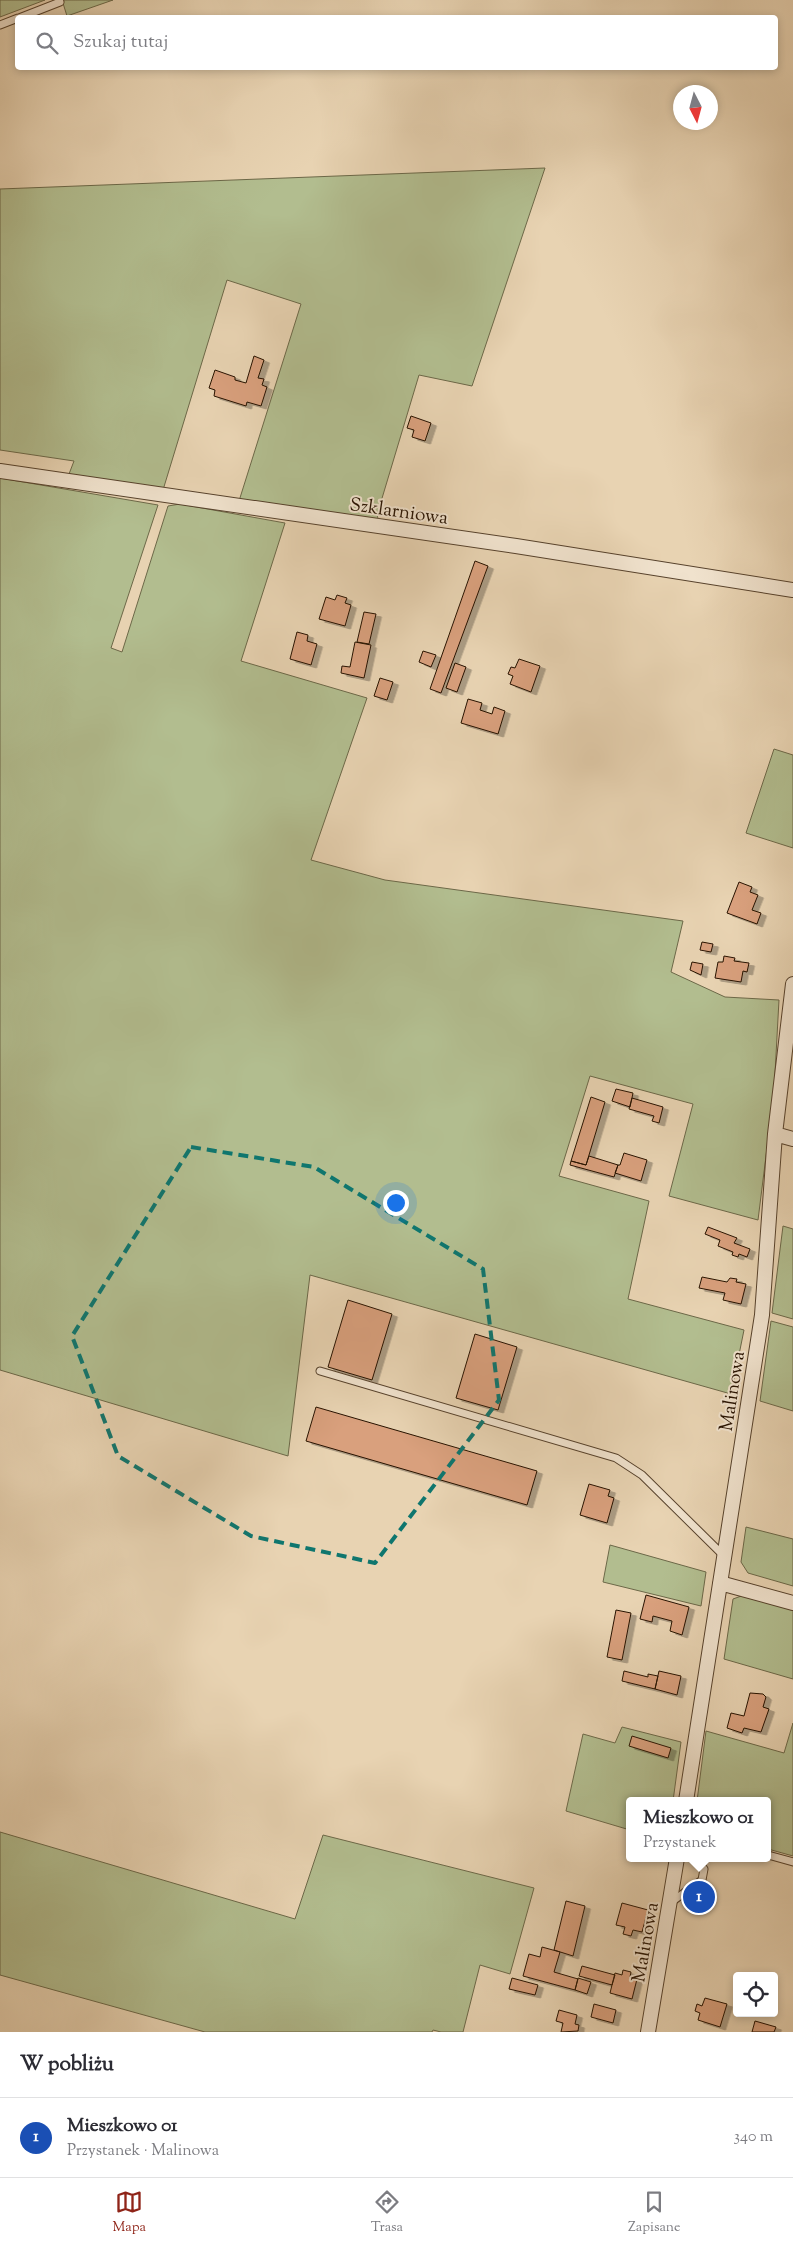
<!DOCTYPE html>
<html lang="pl">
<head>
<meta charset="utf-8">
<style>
	body { margin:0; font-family:"Sorts Mill Goudy",serif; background:#f2f2f3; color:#2b2b33 }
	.controls { position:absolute; right:15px; bottom:15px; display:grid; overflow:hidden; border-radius:5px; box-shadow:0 2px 8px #0003 }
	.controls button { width:45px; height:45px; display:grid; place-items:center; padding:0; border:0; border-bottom:1px solid #e1e1e2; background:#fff; color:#2b2b33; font:25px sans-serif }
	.compass { position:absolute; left:673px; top:85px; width:45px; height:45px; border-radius:50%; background:#fff; box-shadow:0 2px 8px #0003; rotate:174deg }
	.you { position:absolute; left:395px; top:1202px; width:18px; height:18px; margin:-12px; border:4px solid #fff; border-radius:50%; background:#1a73e8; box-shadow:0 0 0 8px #1a73e833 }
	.badge { display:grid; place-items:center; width:32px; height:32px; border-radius:50%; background:#8f2418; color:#fff; font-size:16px; font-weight:700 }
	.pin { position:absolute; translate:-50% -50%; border:2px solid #fff; box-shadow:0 1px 5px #0006 }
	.popup { position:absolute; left:626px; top:1797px; width:145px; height:65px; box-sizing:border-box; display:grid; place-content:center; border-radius:5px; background:#fff; filter:drop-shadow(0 1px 4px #0005); font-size:16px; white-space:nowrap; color:#7c7c81 }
	.popup b { font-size:19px; color:#2b2b33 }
	.popup::after { content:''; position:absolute; left:50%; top:100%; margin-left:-10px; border:10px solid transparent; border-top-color:#fff }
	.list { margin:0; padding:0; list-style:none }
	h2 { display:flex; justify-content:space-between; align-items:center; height:65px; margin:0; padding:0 20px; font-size:21px }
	h2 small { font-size:16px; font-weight:400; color:#7c7c81 }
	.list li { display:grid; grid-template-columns:32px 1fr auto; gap:15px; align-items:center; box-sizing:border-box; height:80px; padding:0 20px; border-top:1px solid #e1e1e2 }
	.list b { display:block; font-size:19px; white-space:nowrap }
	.list p { margin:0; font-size:16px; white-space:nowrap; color:#7c7c81 }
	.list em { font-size:16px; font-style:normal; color:#7c7c81 }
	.icon { flex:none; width:28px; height:28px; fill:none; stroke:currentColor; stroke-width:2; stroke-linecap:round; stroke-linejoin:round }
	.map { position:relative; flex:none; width:793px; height:2032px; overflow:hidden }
	.search { position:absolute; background:#fff; box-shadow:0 2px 8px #0003; left:15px; right:15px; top:15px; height:55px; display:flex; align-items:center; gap:12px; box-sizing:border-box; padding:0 18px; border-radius:5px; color:#7c7c81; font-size:19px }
	.sheet { height:145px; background:#fff }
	nav { display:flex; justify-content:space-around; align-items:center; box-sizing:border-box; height:70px; border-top:1px solid #e1e1e2; background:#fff; font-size:14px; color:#7c7c81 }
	nav a { display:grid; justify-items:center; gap:2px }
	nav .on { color:#8f2418 }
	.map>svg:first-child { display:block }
	.green { fill:#b2bd8f; stroke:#6c6848 }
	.building { fill:#d9a07d; stroke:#271200; filter:url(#shadow) }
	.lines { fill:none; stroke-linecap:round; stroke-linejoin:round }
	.lane-casing { stroke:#57422c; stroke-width:9 }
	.street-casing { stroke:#57422c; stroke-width:16 }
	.lane { stroke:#f0e2cd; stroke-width:7 }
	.street { stroke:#f0e2cd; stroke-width:14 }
	.marked { fill:none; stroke:#0f766e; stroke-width:4; stroke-dasharray:10 6; stroke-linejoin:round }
	.labels { text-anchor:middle; stroke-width:4; stroke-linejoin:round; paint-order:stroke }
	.street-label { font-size:19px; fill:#271200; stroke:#f0e2cd }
</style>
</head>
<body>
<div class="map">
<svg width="793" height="2032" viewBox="0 0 793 2032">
	<defs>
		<filter id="shadow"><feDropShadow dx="5.5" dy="3" stdDeviation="0" flood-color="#0004"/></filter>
	</defs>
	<rect width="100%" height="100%" fill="#e8d3b2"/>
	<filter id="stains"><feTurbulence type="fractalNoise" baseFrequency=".004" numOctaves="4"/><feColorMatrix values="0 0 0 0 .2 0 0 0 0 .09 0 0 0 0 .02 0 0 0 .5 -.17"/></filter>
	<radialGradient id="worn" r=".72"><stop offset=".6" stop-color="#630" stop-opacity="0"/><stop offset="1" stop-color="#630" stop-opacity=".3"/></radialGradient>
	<!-- green -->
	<path class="green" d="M0,0h45l-45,17z
		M62,0h51l-46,16z
		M545,168l-73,218 -53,-11 -42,140 2,7 -140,-21 62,-197 -74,-24 -64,210 -94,-16 5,-13 -74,-11v-261z
		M0,478l158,27 -47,143 11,4 46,-146 12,-2 105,19 -44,138 126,37 -56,162 74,20 298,41 -12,51 54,25 54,3 -5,92 -16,128 -89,-24 24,-92 -103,-28 -31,100 90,25 -21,98 116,31 -13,64 -421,-119 -22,181 -288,-86z
		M774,749l19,6v93l-47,-15z
		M783,1226l10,3v90l-21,-6z
		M771,1321l22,6v84l-33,-10z
		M746,1527l47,12v47l-45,-13 -7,-11z
		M610,1545l96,27 -5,34 -98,-24z
		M744,1595l49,13v71l-69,-20 9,-60z
		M793,1723v133l-25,-7v-48h-71l9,-70 78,22z
		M622,1727l59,15 -8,59h-43v29l-64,-19 17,-77 32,9z
		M0,1832l295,87 28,-84 211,53 -24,86 -30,-9 -17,67h-22l-8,-2 -1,2h-227l-205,-57z"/>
	<!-- building -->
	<path class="building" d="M254,356l10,4 -6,18 6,1 -2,6 5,2 -6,19 -14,-4 -1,4 -32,-10 1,-6 -6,-2 6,-18 20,7v3l11,3z
		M411,416l20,7 -6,18 -13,-4 2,-7 -7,-2z
		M475,561l13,5 -47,127 -11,-4z
		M337,595l10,3 -2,5 6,2 -6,21 -26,-7 7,-22 9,3z
		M364,612l12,2 -7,30 -12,-2z
		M297,632l11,3 -1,6 10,3 -6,21 -21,-6z
		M355,642l16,3 -7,33 -23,-5 1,-7 8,1z
		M423,651l13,4 -5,12 -12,-5z
		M519,659l21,7 -9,26 -21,-8 3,-8 -5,-2 3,-7 4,1z
		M455,663l11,4 -9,25 -11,-4z
		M380,678l13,4 -6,18 -13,-4z
		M468,699l14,4 -2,7 12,4 2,-7 11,4 -7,23 -37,-11z
		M739,882l13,5 -2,5 8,3 -6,15 9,3 -4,11 -30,-11z
		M702,942l11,2 -2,8 -11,-2z
		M724,956l11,2 -1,3 15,2 -2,9 -4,-1 -2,11 -26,-4 3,-16h5z
		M692,962l11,2 -2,11 -11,-5z
		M616,1089l17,4 -3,14 -18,-6z
		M591,1097l14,5 -19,63 -15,-4z
		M632,1098l31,9 -4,16 -7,-2 2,-5 -25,-7z
		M624,1153l23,7 -6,21 -26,-8 3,-8h2z
		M589,1156l29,9 -4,12 -44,-12 1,-4 15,4z
		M708,1227l29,11 -3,5 16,6 -3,8 -8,-3 -1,3 -6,-2 1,-3 -15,-6 2,-6 -15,-6z
		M702,1277l25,5 3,-4 7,1 -1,3 10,2 -5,20 -18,-4 2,-7 -26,-5z
		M348,1300l44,14 -20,66 -44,-13z
		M475,1334l42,13 -19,63 -42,-12z
		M316,1407l221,64 -10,34 -221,-64z
		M589,1484l21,6 -2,6 6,2 -7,25 -27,-8z
		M646,1595l43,12 -7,28 -12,-4 2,-10 -19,-5 -1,6 -12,-3z
		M616,1610l15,3 -9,47 -15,-3z
		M624,1671l24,6v-3l10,2 -3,13 -33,-8z
		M659,1671l22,5 -4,19 -22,-6z
		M750,1693l13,1 3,3 -3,10 6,2 -8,23 -17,-4 -2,5 -15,-5 4,-15 13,3z
		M632,1736l39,12 -3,10 -39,-12z
		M566,1901l19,5 -12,50 -19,-6z
		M622,1903l26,7 -6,22 -9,-2 -2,6 -8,-2 2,-7 -9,-2z
		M542,1947l18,5 -6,20 24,7 -3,11 -52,-14 6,-22 11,3z
		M582,1966l33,9 -3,10 -33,-9z
		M623,1970l8,2 -1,5 7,2 -5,20 -22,-6 5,-20 7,2z
		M512,1978l26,7 -3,10 -26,-6z
		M578,1978l13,4 -4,12 -12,-4z
		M705,1998l22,6 -7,23 -22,-7 2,-7 -5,-2 2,-7 5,2z
		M594,2004l22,6 -3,13 -22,-6z
		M559,2010l18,5 -2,9 4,1 -1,6 -17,1 2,-9 -7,-2z
		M755,2021l21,6 -2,5h-22z"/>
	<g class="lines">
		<!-- lane casing -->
		<g class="lane-casing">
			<path id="lane" d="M19,18l41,-16
				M0,25l18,-7
				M320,1371l296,87 26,17 83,82
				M768,1855l25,7
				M670,1903l32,-23 2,-11 -9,-11"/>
		</g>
		<!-- street casing -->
		<g class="street-casing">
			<path id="street" d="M0,471l516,75 277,44
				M775,1134l18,5
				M720,1583l73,20
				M686,1801l76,-486 13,-181 18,-150
				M648,2032l29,-174"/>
		</g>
		<!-- lane -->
		<use href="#lane" class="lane"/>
		<!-- street -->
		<use href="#street" class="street"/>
	</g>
	<!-- marked area -->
	<path class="marked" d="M191,1147l123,20 169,102 16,131 -124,163 -124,-27 -133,-80 -46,-120z"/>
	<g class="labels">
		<!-- street labels -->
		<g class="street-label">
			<text transform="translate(399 510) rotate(8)" y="7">Szklarniowa</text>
			<text transform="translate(731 1391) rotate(-81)" y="7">Malinowa</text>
			<text transform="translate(644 1942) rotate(-80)" y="7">Malinowa</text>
		</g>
	</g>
	<rect width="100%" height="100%" filter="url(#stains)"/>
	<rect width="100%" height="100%" fill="url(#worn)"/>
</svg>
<div class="controls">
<button><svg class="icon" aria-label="locate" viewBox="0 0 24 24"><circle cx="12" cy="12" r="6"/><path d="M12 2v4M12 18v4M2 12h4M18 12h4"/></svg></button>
</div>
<svg class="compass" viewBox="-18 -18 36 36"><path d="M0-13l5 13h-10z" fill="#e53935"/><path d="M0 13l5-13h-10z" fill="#7c7c81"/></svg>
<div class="you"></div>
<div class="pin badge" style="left:699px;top:1897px;background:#1a4fb4">1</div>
<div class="popup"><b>Mieszkowo 01</b>Przystanek</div>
<div class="search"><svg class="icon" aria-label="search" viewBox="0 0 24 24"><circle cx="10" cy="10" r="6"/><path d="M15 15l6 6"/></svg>Szukaj tutaj</div>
</div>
<section class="sheet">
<h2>W pobliżu<small></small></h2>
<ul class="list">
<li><span class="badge" style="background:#1a4fb4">1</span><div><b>Mieszkowo 01</b><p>Przystanek · Malinowa</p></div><em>340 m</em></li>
</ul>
</section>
<nav>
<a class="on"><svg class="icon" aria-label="map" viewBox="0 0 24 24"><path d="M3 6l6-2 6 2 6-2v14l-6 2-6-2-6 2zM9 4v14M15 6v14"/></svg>Mapa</a>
<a><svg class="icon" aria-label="directions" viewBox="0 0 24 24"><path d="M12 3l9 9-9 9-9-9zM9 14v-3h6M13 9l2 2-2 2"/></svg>Trasa</a>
<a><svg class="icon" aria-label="saved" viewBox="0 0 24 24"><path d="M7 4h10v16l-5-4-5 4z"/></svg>Zapisane</a>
</nav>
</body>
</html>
